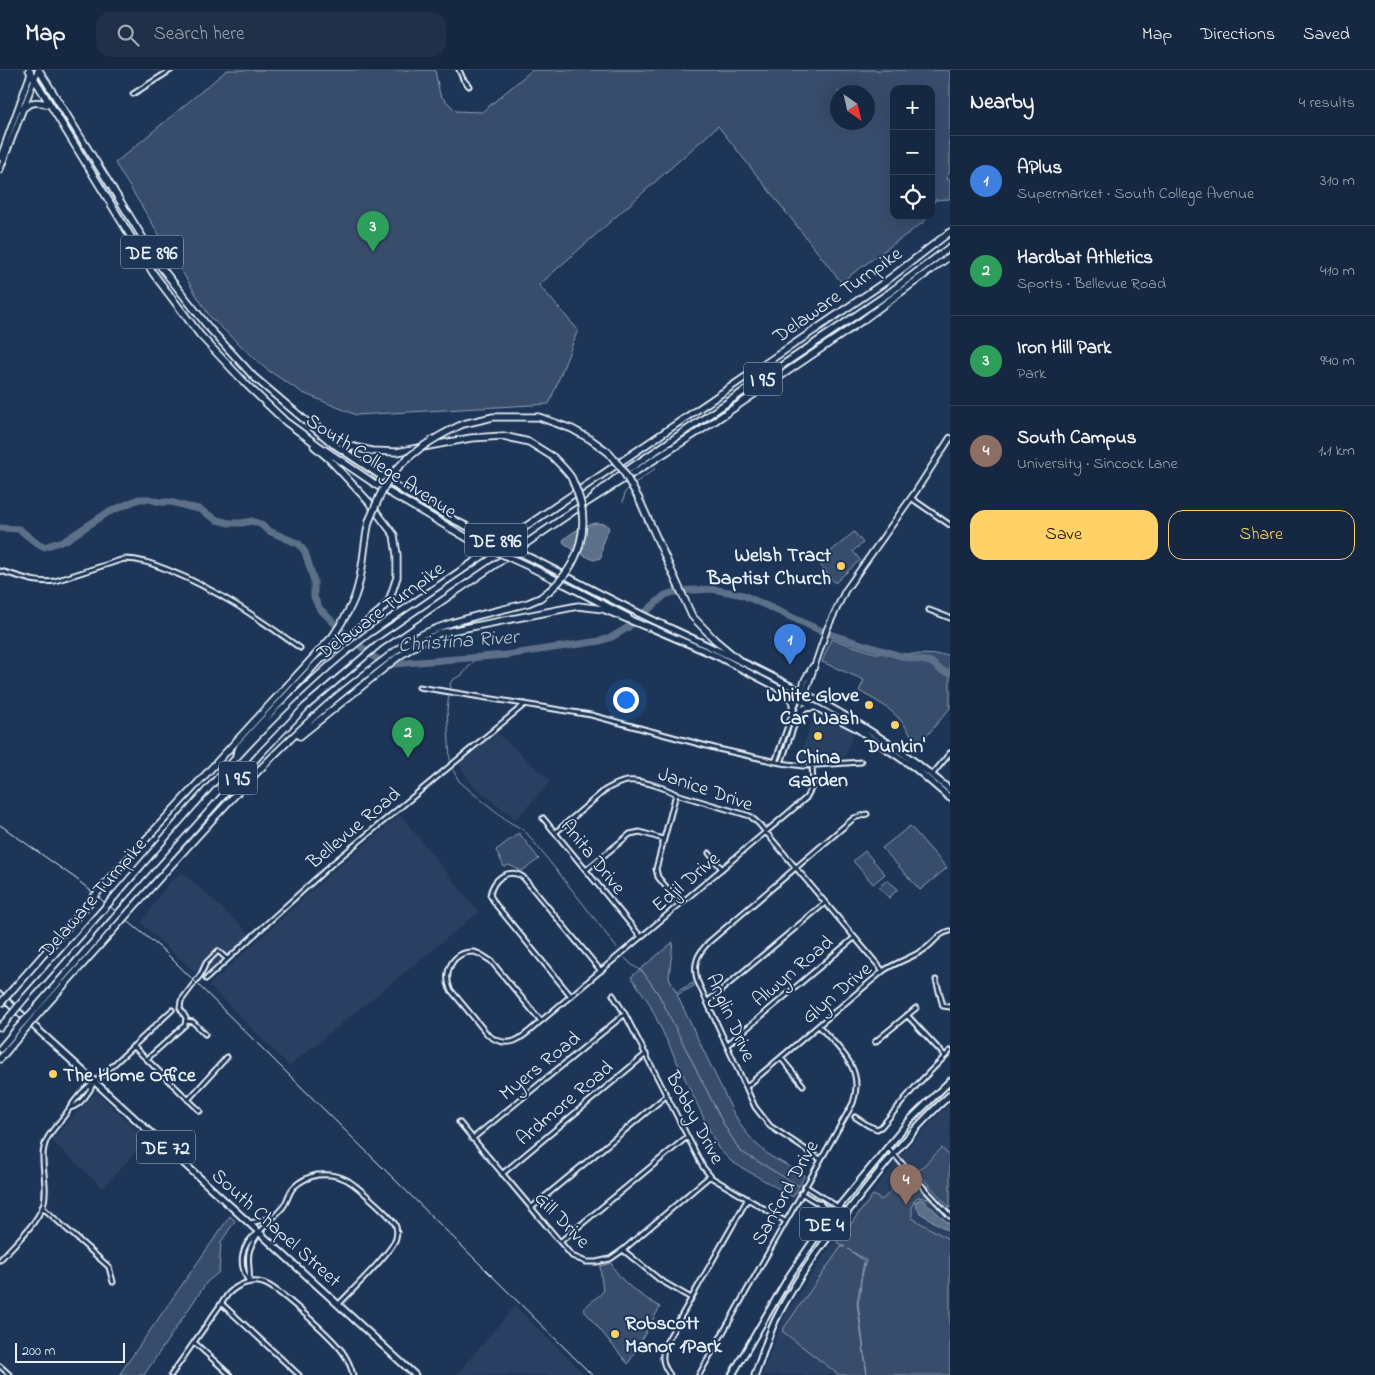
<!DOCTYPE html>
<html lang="en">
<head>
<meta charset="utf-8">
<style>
	body { margin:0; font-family:"Indie Flower",sans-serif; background:#1f3048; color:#f1f3f6 }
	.controls { position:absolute; right:15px; top:15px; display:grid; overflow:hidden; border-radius:10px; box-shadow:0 5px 20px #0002 }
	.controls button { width:45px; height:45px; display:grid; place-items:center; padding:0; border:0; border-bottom:1px solid #35445a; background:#162841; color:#f1f3f6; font:25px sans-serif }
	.compass { position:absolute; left:830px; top:15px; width:45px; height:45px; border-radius:50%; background:#162841; box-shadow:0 5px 20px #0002; rotate:146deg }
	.scale { position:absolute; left:15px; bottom:12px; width:110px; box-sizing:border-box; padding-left:5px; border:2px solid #e8f1f8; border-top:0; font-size:14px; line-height:18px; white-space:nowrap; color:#e8f1f8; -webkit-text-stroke:4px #1d3557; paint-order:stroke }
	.you { position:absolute; left:625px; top:629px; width:18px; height:18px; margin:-12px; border:4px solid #fff; border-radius:50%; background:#1a73e8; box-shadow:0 0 0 8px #1a73e833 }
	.badge { display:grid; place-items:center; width:32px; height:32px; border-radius:50%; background:#ffd166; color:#fff; font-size:16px; font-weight:700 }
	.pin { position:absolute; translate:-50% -41px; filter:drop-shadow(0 1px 2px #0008) }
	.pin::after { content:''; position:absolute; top:26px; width:18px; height:15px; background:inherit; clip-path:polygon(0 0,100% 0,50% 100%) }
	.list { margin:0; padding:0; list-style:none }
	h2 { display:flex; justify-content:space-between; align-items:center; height:65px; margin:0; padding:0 20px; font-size:21px }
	h2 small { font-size:16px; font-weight:400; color:#9ea6b1 }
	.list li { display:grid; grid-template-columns:32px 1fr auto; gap:15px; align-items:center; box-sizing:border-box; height:90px; padding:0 20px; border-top:1px solid #35445a }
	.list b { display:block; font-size:19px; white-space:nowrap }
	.list p { margin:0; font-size:16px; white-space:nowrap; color:#9ea6b1 }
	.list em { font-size:16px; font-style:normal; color:#9ea6b1 }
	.actions { display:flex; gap:10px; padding:15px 20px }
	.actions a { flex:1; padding:11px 0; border:1px solid #ffd166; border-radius:15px; text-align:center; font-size:18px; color:#ffd166 }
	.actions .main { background:#ffd166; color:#111 }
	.icon { flex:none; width:28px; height:28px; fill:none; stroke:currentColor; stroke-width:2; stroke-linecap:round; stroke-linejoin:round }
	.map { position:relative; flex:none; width:950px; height:1305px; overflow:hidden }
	header { display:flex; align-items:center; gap:30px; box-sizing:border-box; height:70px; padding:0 25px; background:#162841; border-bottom:1px solid #35445a }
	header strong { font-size:24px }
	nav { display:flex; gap:28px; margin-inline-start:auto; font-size:18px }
	.search { width:350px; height:45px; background:#1f3048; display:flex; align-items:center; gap:12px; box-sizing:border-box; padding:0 18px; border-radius:15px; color:#9ea6b1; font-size:19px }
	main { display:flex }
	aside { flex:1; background:#162841 }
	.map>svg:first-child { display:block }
	.built { fill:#2a4162 }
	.green { fill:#374d6c; stroke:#909fb2; fill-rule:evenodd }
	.water { fill:#5d7089; stroke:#95a4b5 }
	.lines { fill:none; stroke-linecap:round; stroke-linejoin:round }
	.stream { stroke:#95a4b5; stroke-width:1 }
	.river { stroke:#5d7089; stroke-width:7 }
	.street-casing { stroke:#e8f1f8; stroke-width:7 }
	.secondary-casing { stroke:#e8f1f8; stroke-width:8 }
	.primary-casing { stroke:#e8f1f8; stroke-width:9 }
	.highway-casing { stroke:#e8f1f8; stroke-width:9 }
	.street { stroke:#1d3557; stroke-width:3 }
	.secondary { stroke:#1d3557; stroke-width:4.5 }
	.primary { stroke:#1d3557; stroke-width:5 }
	.highway { stroke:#1d3557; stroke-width:5.5 }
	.rail { stroke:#e8f1f8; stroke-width:1 }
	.primary-bridge-casing { stroke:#e8f1f8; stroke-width:9; stroke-linecap:butt }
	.highway-bridge-casing { stroke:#e8f1f8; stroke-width:9; stroke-linecap:butt }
	.primary-bridge { stroke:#1d3557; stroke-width:5 }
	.highway-bridge { stroke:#1d3557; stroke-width:5.5 }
	.poi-dot { fill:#ffd166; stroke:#1d3557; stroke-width:2 }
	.labels { text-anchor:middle; stroke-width:4; stroke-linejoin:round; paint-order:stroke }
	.shield { fill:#1d3557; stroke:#abb9c8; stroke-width:1 }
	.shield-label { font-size:19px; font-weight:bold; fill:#e8f1f8 }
	.street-label { font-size:20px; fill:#e8f1f8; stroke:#1d3557 }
	.poi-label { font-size:20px; font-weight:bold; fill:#e8f1f8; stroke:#1d3557; text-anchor:end }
	.water-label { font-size:21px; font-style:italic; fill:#b7c4d1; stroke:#1d3557 }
</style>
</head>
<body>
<header>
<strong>Map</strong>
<div class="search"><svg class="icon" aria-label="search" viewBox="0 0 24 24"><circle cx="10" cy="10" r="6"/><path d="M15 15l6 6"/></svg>Search here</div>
<nav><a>Map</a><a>Directions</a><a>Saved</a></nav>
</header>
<main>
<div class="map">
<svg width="950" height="1305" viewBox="0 0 950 1305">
	<rect width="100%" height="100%" fill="#1d3557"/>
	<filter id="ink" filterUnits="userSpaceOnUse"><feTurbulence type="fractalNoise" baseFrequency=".02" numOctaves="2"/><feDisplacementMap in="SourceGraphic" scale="10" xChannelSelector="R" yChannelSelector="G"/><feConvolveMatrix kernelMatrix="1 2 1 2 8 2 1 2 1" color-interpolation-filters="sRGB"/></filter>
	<g filter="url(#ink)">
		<!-- built -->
		<path class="built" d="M815,644l39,17 -9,26 -47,4z
			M496,662l55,49 -35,38 -44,-34 -13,-21z
			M400,745l79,97 -190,154 -80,-81 122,-112z
			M182,802l68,62 -49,44 -60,-55 26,-38z
			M96,1022l51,48 -44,48 -52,-48z
			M950,1035v270h-188l23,-60 39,-60 78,-101 35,-38z
			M515,1236l70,69h-129z"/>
		<!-- green -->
		<path class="green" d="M227,0h208l5,25 16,16 26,1 50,-42h418v68l-2,7 2,3v23l-4,8 4,1v19l-15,1 -4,8v-119h-37v127h33l-2,5 -84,61 -123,-156 -179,159 39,45 -29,74 -193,11 -53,-22 -37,-24 -56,-52 -95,-154zM838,22h30v30h-30z
			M854,462l9,11 -10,8 7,9 -25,23 -17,-21z
			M831,569l44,14 75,2v53l-30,36c-9,-5 -11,-14 -18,-22 -11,-14 -27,-22 -43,-31l5,-11 -42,-18z
			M910,756l37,42 -27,22 -38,-42z
			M519,763l20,26 -17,12 -13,-6 -5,2 -8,-17z
			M865,781l20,23 -12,10 -20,-23z
			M887,810l11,9 -9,9 -10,-11z
			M673,872l-4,35 7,15 17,-9 1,3 -17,9 56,117 9,15 12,15 16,14 35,19 -12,22 -61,-35 -14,-14 -70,-147 -17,-24z
			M942,1078l8,9v51l-33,-36z
			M908,1106l4,2 17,19 -2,2 -9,-2c-7,5 -6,12 -6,21l38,22v135h-83l-9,-72 2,-8 1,-15 5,-20 -18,-11 16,12 -7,42 10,72h-28l-57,-44 59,-84h4l-8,-5 36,-47 9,5 18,-18z
			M230,1146l5,5 -14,21 -2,30 -12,10 -63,93h-25z
			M611,1193c10,21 30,32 49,44l-32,57 -45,-55 20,-17 -3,-26z"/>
		<!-- water -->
		<path class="water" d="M596,453l10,1 3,4 -6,13 -2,17 -8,2c-10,-6 -22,-10 -30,-18l1,-3c8,-7 22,-15 32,-16z
			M920,1129l6,3 24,23v7l-30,-19 -4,-6 -1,-5z"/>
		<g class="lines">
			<!-- stream -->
			<path class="stream" d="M634,414l22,-16
				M623,432l2,-10 4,-4
				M451,619l-1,-5 2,-4 10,-5 15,-18
				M449,625l-2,15 3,50
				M453,700l6,11 15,13 34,27 17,10 56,70 36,47
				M625,888l7,7 11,7 16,23 64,128 17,28 59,35"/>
			<!-- river -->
			<path class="river" d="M0,458l19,1 20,16 5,2 22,-7 41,-27 32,-14h10l10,3h12l18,5 10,2 18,11 12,3h13l10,-2 8,3 9,7 30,13 6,8 9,29v16l5,11 25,25 30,24 7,4 12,3 113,-9 94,-14 12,-4 15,-9 38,-33 13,-4 35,-2 30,6 83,38 78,24 27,5 11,9 8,2"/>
			<!-- street casing -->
			<g class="street-casing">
				<path id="street" d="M459,0l4,9 6,7
					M133,24l38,-24
					M911,428l39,27
					M0,501c20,5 34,13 55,10l69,-22c16,0 29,5 44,11 48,19 90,48 132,78
					M929,540l21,8
					M419,617l172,28 127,34 63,14 22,3 58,-4
					M775,692l23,-64
					M781,693l22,-63
					M932,705l18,-22
					M676,724l-20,75 2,8 22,27
					M543,748l98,119
					M556,762l49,-42c7,-4 14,-8 22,-9 13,-2 38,7 49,13l74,22 9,8 124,147
					M709,783l13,16
					M586,800l44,-36 10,-2 23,7
					M206,909l127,-116 192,-159
					M936,910l7,26 7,1
					M613,925l12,19 78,153 9,11 73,43
					M571,926l-75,-91 -6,-10c3,-16 18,-28 33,-18l78,94
					M707,932l118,-99
					M907,945l38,41
					M187,951l6,1 12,12
					M541,951c-17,15 -30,31 -53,14l-38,-46c-7,-18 3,-38 24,-37 6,1 12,6 17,9l50,60 265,-223 7,-13 -1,-20
					M875,972l41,-34
					M727,975l127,-107
					M133,976l67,65
					M781,988l22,27
					M147,989l38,-34 1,-7 -6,-10 1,-7 20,-27 5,-11 12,-12 9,8
					M747,1016l136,-115c13,-9 29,-13 42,-22 9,-6 13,-16 25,-18
					M188,1030l39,-43
					M70,1038c10,-2 20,-16 24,-26
					M855,1047l14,9 8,3 4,-2 34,-40 35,-36
					M459,1052l113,134 14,6h10l14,-3 13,-9 87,-74
					M472,1069l153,-125
					M888,1077l21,25 41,44
					M820,1089l-50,-33 -15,-19 -58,-127c-4,-16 0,-26 12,-38l145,-124 13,-4
					M502,1104l144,-120
					M805,1116l41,26
					M801,1123l41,25
					M42,1137l67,60 4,15
					M531,1138l135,-112
					M250,1153l22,-5
					M560,1172l127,-105
					M623,1180l37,30 31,18
					M0,1190c14,-16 35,-34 43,-54 5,-15 0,-32 0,-47 -1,-24 15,-32 26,-50 7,-11 14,-20 26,-27l77,-72
					M249,1212c2,-11 -3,-23 1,-33 6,-17 22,-29 33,-42 5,-6 5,-14 11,-20 6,-6 15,-10 23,-12 10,-1 21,0 30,5 9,5 43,35 48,44 2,4 2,10 1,14 -3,13 -46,54 -57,66
					M249,1212c-11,-18 -9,-37 9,-49
					M221,1233l78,72
					M194,1272l36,33
					M0,1296l10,9
					M171,1305l57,-81c9,-9 22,-15 35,-11 15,4 68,54 79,68 5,7 9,15 11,24
					M670,1305c-9,-12 -9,-21 -3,-34l80,-141
					M699,1305l154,-272c12,-35 -13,-53 -34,-77"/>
			</g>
			<!-- secondary casing -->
			<g class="secondary-casing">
				<path id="secondary" d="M0,88l31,-86
					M0,100l38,-100
					M799,628l6,-19 8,-13
					M803,630l24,-71 18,-38 71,-100 34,-53"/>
			</g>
			<!-- primary casing -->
			<g class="primary-casing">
				<path id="primary" d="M333,374l73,49 48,27
					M537,491c39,20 78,41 118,60 103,48 208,94 295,169
					M564,514l64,33
					M645,555l72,31 139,72 59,40 35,30
					M787,624l6,8v12
					M796,647l9,-9 9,-1
					M0,925l415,380
					M820,1134l5,10 -1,10
					M732,1305l58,-100 37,-54 83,-101 40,-39
					M755,1305c7,-18 12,-37 20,-54 22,-45 57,-90 88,-129 27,-34 54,-68 87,-97"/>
			</g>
			<!-- highway casing -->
			<g class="highway-casing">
				<path id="highway" d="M29,0l124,203 47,62 47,50 39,37 33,24 59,40 91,53
					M39,0l122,197 48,61 45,49 79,67
					M22,39c10,-8 16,-8 28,-4
					M463,354l30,-7h46l33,12 18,10 18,13
					M315,355l30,20 27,6 25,1 74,-14 32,-2 26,6 24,15
					M595,425l28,-22 266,-180 61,-46
					M639,429l53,117 23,24 25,21
					M530,497l34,17
					M300,666l98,-79 23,-15 19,-9 138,-27 25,3 44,18
					M236,685l4,-9 77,-83 63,-52 9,-10 8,-24v-22l-3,-20 -26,-34 -40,-43 -14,-12
					M103,816l230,-250c8,-12 16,-24 21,-37 10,-25 9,-52 15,-78
					M115,826c80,-92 156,-187 253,-262l517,-352 65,-50
					M124,837l137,-154 44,-46 74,-63 196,-134 131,-83 157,-107 87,-64
					M130,841c63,-70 125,-142 195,-204 26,-23 54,-43 81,-64 37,-22 81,-29 122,-40l12,-5 9,-7
					M14,918l74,-84
					M25,928l76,-86
					M36,938l74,-85
					M40,942l75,-84
					M0,957l6,-6
					M0,979l16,-19
					M0,989l21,-25"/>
			</g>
			<!-- street -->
			<use href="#street" class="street"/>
			<!-- secondary -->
			<use href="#secondary" class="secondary"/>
			<!-- primary -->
			<use href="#primary" class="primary"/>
			<!-- highway -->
			<use href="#highway" class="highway"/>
			<!-- rail -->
			<path class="rail" d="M0,755l75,53 88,72 429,425"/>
			<!-- primary-bridge casing -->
			<g class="primary-bridge-casing">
				<path id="primary-bridge" d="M454,450l83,41"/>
			</g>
			<!-- highway-bridge casing -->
			<g class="highway-bridge-casing">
				<path id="highway-bridge" d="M608,382l14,17 17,30
					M369,451c7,-15 12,-32 22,-45 18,-24 46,-40 72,-52
					M469,469l61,28
					M549,521c30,-25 42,-63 28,-100 -2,-4 -4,-10 -6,-14 -5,-7 -12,-14 -18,-20
					M88,834l15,-18
					M101,842l14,-16
					M110,853l14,-16
					M115,858l15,-17
					M0,934l14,-16
					M6,951l19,-23
					M16,960l20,-22
					M21,964l19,-22"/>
			</g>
			<!-- primary-bridge -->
			<use href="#primary-bridge" class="primary-bridge"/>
			<!-- highway-bridge -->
			<use href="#highway-bridge" class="highway-bridge"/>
		</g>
	</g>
	<!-- markers -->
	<g class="poi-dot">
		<circle cx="841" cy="496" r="5"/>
		<circle cx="869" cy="635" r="5"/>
		<circle cx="895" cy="655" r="5"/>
		<circle cx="818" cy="666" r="5"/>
		<circle cx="53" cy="1004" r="5"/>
		<circle cx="615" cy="1264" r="5"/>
	</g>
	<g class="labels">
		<!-- shield labels -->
		<g class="shield">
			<rect x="121" y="165.5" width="62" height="33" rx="4"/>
			<rect x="744" y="292.5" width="38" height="33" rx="4"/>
			<rect x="465" y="453.5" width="62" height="33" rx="4"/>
			<rect x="219" y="691.5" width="38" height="33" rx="4"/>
			<rect x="137" y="1060.5" width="58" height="33" rx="4"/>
			<rect x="800" y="1137.5" width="50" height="33" rx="4"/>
		</g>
		<g class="shield-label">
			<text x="152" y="189">DE 896</text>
			<text x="763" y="316">I 95</text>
			<text x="496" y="477">DE 896</text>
			<text x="238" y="715">I 95</text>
			<text x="166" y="1084">DE 72</text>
			<text x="825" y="1161">DE 4</text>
		</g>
		<!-- street labels -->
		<g class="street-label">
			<text transform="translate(837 224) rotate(-35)" y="7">Delaware Turnpike</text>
			<text transform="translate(382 395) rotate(33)" y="7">South College Avenue</text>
			<text transform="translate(380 540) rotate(-36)" y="7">Delaware Turnpike</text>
			<text transform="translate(706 718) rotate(19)" y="7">Janice Drive</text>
			<text transform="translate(353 757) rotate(-40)" y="7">Bellevue Road</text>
			<text transform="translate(594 786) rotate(51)" y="7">Anita Drive</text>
			<text transform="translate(685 811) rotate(-40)" y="7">Edjil Drive</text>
			<text transform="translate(92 827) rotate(-49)" y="7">Delaware Turnpike</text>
			<text transform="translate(792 900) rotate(-40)" y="7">Alwyn Road</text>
			<text transform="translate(836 922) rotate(-40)" y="7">Glyn Drive</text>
			<text transform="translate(732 947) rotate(66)" y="7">Anglin Drive</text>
			<text transform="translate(539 995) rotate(-39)" y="7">Myers Road</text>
			<text transform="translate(564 1032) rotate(-40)" y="7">Ardmore Road</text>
			<text transform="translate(696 1047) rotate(62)" y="7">Bobby Drive</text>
			<text transform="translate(784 1122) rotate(-61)" y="7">Sanford Drive</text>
			<text transform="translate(563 1149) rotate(46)" y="7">Gill Drive</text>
			<text transform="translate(277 1157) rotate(42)" y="7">South Chapel Street</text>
		</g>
		<!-- poi labels -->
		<g class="poi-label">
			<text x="831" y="491">Welsh Tract<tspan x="831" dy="23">Baptist Church</tspan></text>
			<text x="859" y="631">White Glove<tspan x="859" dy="23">Car Wash</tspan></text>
			<text x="895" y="682" text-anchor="middle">Dunkin'</text>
			<text x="818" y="693" text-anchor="middle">China<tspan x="818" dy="23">Garden</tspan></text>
			<text x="63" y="1011" text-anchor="start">The Home Office</text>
			<text x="625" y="1259" text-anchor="start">Robscott<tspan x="625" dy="23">Manor 1Park</tspan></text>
		</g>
		<!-- water labels -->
		<g class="water-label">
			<text transform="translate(458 570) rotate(-4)" y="7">Christina River</text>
		</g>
	</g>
</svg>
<div class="controls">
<button>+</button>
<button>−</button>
<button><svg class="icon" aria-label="locate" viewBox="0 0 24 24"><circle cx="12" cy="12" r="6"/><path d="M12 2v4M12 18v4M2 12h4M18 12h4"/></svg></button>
</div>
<svg class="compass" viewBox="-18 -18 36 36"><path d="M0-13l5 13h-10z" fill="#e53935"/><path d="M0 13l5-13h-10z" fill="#9ea6b1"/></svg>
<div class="scale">200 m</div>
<div class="you"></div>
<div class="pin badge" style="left:790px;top:595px;background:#3f7fe0">1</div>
<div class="pin badge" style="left:408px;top:688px;background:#2e9e5b">2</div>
<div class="pin badge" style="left:373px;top:182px;background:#2e9e5b">3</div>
<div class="pin badge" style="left:906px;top:1135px;background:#8d6e63">4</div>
</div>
<aside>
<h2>Nearby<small>4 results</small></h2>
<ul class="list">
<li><span class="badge" style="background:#3f7fe0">1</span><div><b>APlus</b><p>Supermarket · South College Avenue</p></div><em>310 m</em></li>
<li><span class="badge" style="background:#2e9e5b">2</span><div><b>Hardbat Athletics</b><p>Sports · Bellevue Road</p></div><em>410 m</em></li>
<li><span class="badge" style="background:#2e9e5b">3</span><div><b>Iron Hill Park</b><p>Park</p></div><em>940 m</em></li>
<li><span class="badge" style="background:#8d6e63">4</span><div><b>South Campus</b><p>University · Sincock Lane</p></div><em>1.1 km</em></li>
</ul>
<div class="actions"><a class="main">Save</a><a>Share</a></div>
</aside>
</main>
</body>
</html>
